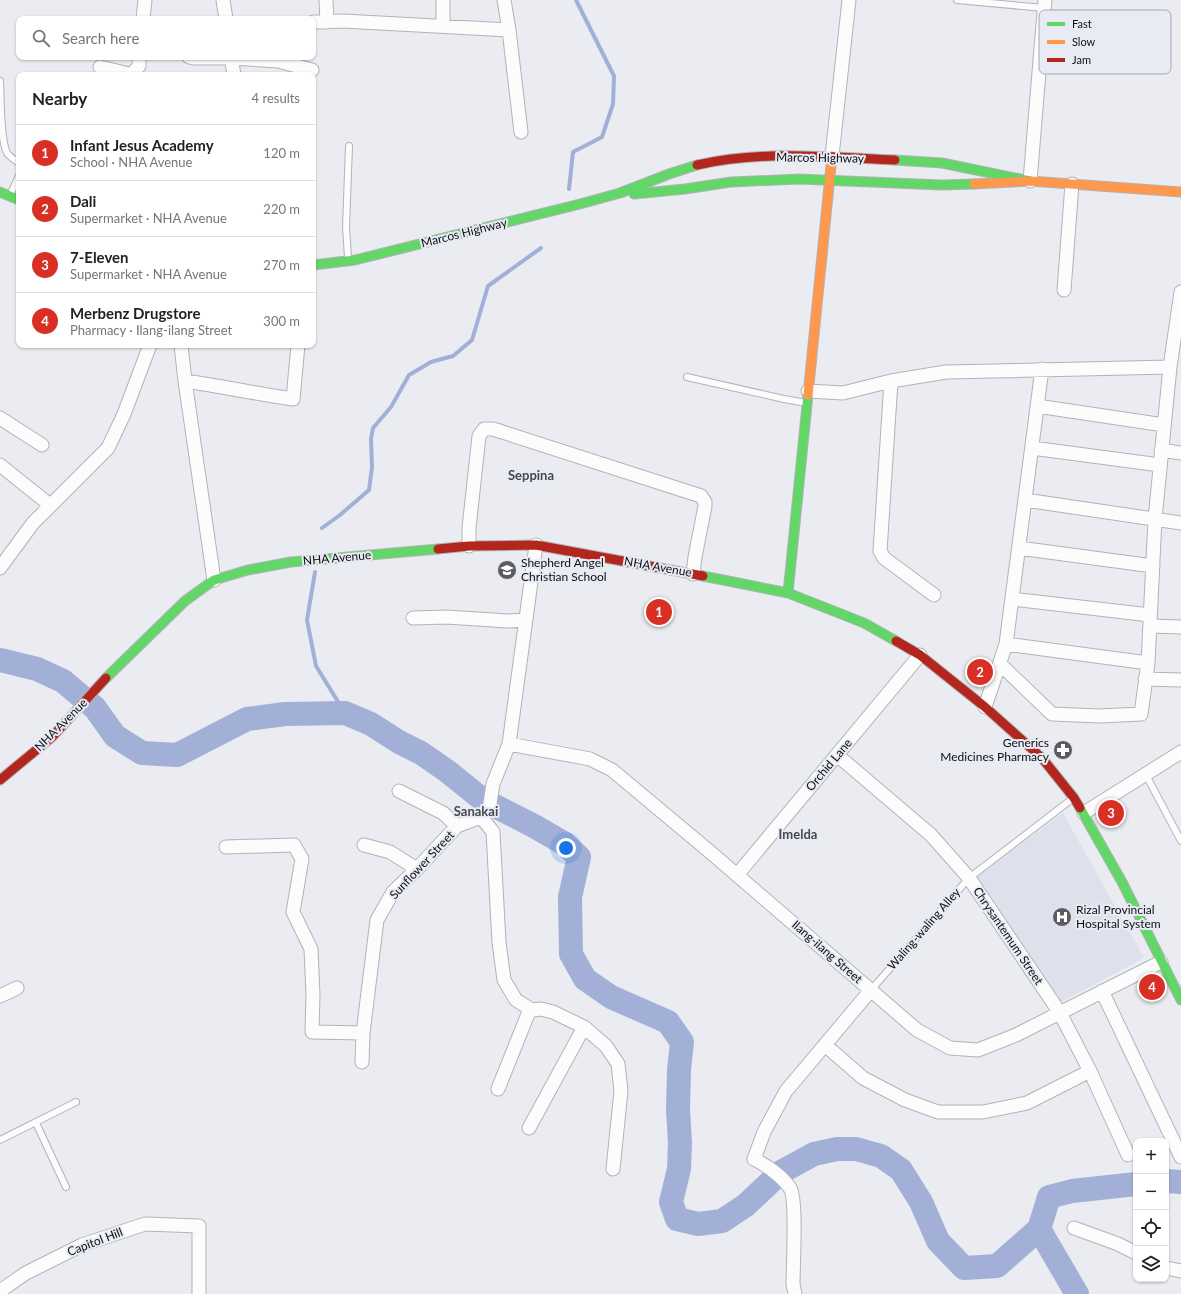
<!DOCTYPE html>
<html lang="en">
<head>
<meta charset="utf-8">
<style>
	body { margin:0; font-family:Lato,sans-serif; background:#f2f2f2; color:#222 }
	.controls { position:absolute; right:12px; bottom:12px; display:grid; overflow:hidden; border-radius:8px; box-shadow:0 1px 3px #0004 }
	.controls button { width:36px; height:36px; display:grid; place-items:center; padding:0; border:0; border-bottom:1px solid #e0e0e0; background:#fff; color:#222; font:20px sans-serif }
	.you { position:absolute; left:566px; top:848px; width:14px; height:14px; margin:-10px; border:3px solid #fff; border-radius:50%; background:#1a73e8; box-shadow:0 0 0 6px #1a73e833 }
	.badge { display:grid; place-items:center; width:26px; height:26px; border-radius:50%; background:#d93025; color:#fff; font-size:13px; font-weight:700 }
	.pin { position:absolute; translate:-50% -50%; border:2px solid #fff; box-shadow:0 1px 4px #0006 }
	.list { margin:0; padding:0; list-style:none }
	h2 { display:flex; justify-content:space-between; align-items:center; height:52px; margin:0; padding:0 16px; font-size:17px }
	h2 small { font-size:13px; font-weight:400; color:#767676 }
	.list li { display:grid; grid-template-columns:26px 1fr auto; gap:12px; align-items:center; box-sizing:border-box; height:56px; padding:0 16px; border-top:1px solid #e0e0e0 }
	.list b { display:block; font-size:15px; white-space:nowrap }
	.list p { margin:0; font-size:13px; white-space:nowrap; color:#767676 }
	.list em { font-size:13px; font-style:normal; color:#767676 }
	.icon { flex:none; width:22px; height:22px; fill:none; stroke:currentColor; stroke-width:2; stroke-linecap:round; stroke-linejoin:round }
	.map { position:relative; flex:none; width:1181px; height:1294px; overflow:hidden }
	.search { position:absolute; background:#fff; box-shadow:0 1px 3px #0004; left:16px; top:16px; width:300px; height:44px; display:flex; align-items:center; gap:10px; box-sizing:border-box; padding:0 14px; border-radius:8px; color:#767676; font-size:15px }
	.panel { position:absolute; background:#fff; box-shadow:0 1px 3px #0004; left:16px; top:72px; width:300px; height:276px; border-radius:8px }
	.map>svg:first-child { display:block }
	.built { fill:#dee1ec }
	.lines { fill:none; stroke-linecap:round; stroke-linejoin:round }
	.stream { stroke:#a2b0d8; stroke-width:4 }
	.river { stroke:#a2b0d8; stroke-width:24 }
	.lane-casing { stroke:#b2b3b7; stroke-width:8 }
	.street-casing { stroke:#b2b3b7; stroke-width:15 }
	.fast-casing { stroke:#b2b3b7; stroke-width:11 }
	.slow-casing { stroke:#b2b3b7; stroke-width:11 }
	.jam-casing { stroke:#b2b3b7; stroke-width:11 }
	.lane { stroke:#fcfcfd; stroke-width:6 }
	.street { stroke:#fcfcfd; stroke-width:13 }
	.fast { stroke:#63d668; stroke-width:9 }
	.slow { stroke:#ff974d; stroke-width:9 }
	.jam { stroke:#b3261e; stroke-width:9 }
	.labels { text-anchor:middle; stroke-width:4; stroke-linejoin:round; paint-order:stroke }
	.street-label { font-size:12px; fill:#0e0f12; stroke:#e8ebf4 }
	.poi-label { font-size:12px; fill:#0e0f12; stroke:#e8ebf4; text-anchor:start }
	.neighbourhood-label { font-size:13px; font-weight:bold; fill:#46484f; stroke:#e8ebf4 }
	.key { fill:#e8ebf4; stroke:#a7a9b0; stroke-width:1 }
	.key-label { font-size:11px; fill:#0e0f12 }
</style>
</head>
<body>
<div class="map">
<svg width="1181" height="1294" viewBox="0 0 1181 1294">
	<rect width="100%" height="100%" fill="#ebecf1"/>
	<!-- built -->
	<path class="built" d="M1063,813l81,145 -85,45 -84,-127z"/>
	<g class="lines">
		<!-- stream -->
		<path class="stream" d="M569,189l4,-37 29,-15 11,-33 1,-28 -38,-76
			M322,528l18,-13 29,-25 3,-23 -1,-28 2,-11 18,-21 18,-32 22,-13 22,-6 19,-16 16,-54 53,-38
			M315,572l-8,48 9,46 29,47"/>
		<!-- river -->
		<path class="river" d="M0,660l37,9 26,12 32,27 20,28 27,17 35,2 70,-36 38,-5 60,-1 26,11 28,18 22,11 26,18 36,29 51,26 31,18 14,13 -9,40 1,57 14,25 26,18 57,25 14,20 -3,28 -1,40 2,33 -1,26 -8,33 6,17 21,5 24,-3 24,-16 35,-33 33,-18 23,-5h19l25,7 20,14 20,32 17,39 26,27 33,-2 42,-37 10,-32 23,-6 64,-7
			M1166,1181l15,1
			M1039,1229l38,65"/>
		<!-- lane casing -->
		<g class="lane-casing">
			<path id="lane" d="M957,0l87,8
				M0,81c1,17 0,58 7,72 3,4 8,7 12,10
				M11,193l8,-17
				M348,257l-2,-30 3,-81
				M687,377l97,22 22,4
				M1146,775l35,66
				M871,990l98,-112 103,-79
				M36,1123l30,64
				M0,1140l76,-38"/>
		</g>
		<!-- street casing -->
		<g class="street-casing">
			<path id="street" d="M223,0l3,19
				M326,0l1,22
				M504,0l5,30
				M143,19l2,-19
				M313,22l30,-1 166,9 12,102
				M443,26v-26
				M189,57l5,1h37l47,3 34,9
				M231,57l3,18
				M100,67l29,7 4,-1 6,-7v-9
				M832,156l17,-156
				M1030,181l15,-181
				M1064,290l8,-106
				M181,345l4,36 29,199
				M185,381c36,5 72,13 108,18l5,-54
				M891,381l-11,170 4,7 50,37
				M808,391l35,2 48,-12 55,-9 224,-5
				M1037,406l127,19
				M0,418l42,27
				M1032,448l128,17
				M1161,450l20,3
				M0,465l50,40
				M1025,500l156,23
				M469,546v-18l10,-92 5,-7h9l208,67 4,6v4l-10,51 -2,17
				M1019,548l134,18
				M0,568l33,-45 75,-75 16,-34 26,-69
				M1012,599l138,16
				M413,618l33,-1 62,4 18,-1
				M1150,626l31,1
				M1006,644l142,19
				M1000,664l52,50 47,2 42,-2 7,-51 7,-144 15,-152 11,-75
				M1145,679l36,1
				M985,707l21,-63 36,-275
				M509,744l81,15 22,11 97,81 208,179 33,18 28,2 38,-15 145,-73
				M837,755l94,80 38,43 91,135 30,58 38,84
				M399,791l44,22 14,13
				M1084,813l97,-61
				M481,817l12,15 6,110 5,38 12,20 16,10
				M364,845l26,7 27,17
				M226,847l68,-2 8,14 -9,53 18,37 2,46 -1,37 51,1
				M737,875l183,-220
				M1102,991l79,166
				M0,996l17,-8
				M825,1045l38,33 42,22 33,12h45l44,-9 63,-32
				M362,1062l1,-29 14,-113 16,-28 24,-23 40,-43 24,-9 8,-7 4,-26 16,-40 27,-199
				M498,1089l30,-75 4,-4 9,-1 12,3 31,15 22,19 12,18 3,27 -8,78
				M529,1128l55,-101
				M1074,1228l44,16 18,9
				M1166,1268l15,3
				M0,1291l26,-18 56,-28 63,-21 54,2v68
				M795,1294l-2,-10c0,-16 4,-86 -3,-96 -8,-12 -24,-23 -36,-29l10,-27 22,-41 85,-101"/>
		</g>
		<!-- fast casing -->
		<g class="fast-casing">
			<path id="fast" d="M895,160l47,3 88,18
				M0,192l19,8
				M634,194l51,-5 46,-7 68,-3 143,6 32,-1
				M313,265l42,-5 225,-56 40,-11 49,-19 28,-9
				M703,576l85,17 76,30 32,18
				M788,593l20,-198
				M106,678l79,-77 29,-21 34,-10 43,-8 147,-13
				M1080,808l42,74 59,118"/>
		</g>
		<!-- slow casing -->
		<g class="slow-casing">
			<path id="slow" d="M974,184l56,-3 151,11
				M808,395l24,-239"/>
		</g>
		<!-- jam casing -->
		<g class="jam-casing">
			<path id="jam" d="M697,165c66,-15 132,-8 198,-5
				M438,549l31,-3 67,-1 167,31
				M896,641l24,14 65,52 57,51 32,40 6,10
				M0,780l52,-43 54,-59"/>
		</g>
		<!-- lane -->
		<use href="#lane" class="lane"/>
		<!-- street -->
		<use href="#street" class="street"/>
		<!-- fast -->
		<use href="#fast" class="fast"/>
		<!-- slow -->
		<use href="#slow" class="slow"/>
		<!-- jam -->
		<use href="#jam" class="jam"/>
	</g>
	<!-- icons -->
	<defs>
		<g id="school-disc" transform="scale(1)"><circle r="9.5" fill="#5b5c60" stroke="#e8ebf4"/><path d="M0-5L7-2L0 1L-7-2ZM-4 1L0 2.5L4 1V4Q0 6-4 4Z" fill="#fff"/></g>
		<g id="pharmacy-disc" transform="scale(1)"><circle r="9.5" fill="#5b5c60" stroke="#e8ebf4"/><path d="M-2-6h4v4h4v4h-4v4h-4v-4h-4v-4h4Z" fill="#fff"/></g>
		<g id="hospital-disc" transform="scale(1)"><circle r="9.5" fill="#5b5c60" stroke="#e8ebf4"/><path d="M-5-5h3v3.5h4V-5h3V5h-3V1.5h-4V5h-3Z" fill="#fff"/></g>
	</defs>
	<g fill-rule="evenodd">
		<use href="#school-disc" x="507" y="570"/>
		<use href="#pharmacy-disc" x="1063" y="750"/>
		<use href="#hospital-disc" x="1062" y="917"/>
	</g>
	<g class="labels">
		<!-- street labels -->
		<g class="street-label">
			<text transform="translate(820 158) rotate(1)" y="4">Marcos Highway</text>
			<text transform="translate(464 233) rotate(-14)" y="4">Marcos Highway</text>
			<text transform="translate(337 558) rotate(-5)" y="4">NHA Avenue</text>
			<text transform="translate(658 567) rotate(10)" y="4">NHA Avenue</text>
			<text transform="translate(61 725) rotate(-45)" y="4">NHA Avenue</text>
			<text transform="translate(829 765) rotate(-50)" y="4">Orchid Lane</text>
			<text transform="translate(422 865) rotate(-47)" y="4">Sunflower Street</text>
			<text transform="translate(924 929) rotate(-49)" y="4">Waling-waling Alley</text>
			<text transform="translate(1008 936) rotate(56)" y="4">Chrysantemum Street</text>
			<text transform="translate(827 952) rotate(41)" y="4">Ilang-ilang Street</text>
			<text transform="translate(95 1242) rotate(-21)" y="4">Capitol Hill</text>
		</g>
		<!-- poi labels -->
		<g class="poi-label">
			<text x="521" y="567">Shepherd Angel<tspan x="521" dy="14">Christian School</tspan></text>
			<text x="1049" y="747" text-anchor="end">Generics<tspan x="1049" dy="14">Medicines Pharmacy</tspan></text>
			<text x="1076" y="914">Rizal Provincial<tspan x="1076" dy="14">Hospital System</tspan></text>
		</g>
		<!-- neighbourhood labels -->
		<g class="neighbourhood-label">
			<text x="531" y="480">Seppina</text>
			<text x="476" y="816">Sanakai</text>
			<text x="798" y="839">Imelda</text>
		</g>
	</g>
	<!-- legend -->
	<rect x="1039" y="10" width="132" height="64" rx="6" class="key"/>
	<rect x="1047" y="22" width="18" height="4" fill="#63d668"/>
	<rect x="1047" y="40" width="18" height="4" fill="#ff974d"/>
	<rect x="1047" y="58" width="18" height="4" fill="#b3261e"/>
	<g class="key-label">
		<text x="1072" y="28">Fast</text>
		<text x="1072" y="46">Slow</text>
		<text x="1072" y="64">Jam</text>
	</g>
</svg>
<div class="controls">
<button>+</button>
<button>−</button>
<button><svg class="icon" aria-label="locate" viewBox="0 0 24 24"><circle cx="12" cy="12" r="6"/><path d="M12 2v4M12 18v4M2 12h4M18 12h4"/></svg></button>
<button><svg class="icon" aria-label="layers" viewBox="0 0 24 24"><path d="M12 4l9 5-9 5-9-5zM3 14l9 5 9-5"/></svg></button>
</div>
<div class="you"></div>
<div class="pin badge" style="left:659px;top:612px">1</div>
<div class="pin badge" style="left:980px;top:672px">2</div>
<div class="pin badge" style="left:1111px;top:813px">3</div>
<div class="pin badge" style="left:1152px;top:987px">4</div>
<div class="search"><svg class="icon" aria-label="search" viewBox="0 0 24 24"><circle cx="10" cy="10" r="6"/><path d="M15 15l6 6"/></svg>Search here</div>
<section class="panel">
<h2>Nearby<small>4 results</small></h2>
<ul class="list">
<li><span class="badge">1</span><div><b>Infant Jesus Academy</b><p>School · NHA Avenue</p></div><em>120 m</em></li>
<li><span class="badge">2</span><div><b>Dali</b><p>Supermarket · NHA Avenue</p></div><em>220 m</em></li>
<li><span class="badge">3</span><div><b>7-Eleven</b><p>Supermarket · NHA Avenue</p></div><em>270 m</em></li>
<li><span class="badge">4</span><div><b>Merbenz Drugstore</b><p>Pharmacy · Ilang-ilang Street</p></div><em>300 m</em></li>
</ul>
</section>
</div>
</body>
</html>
